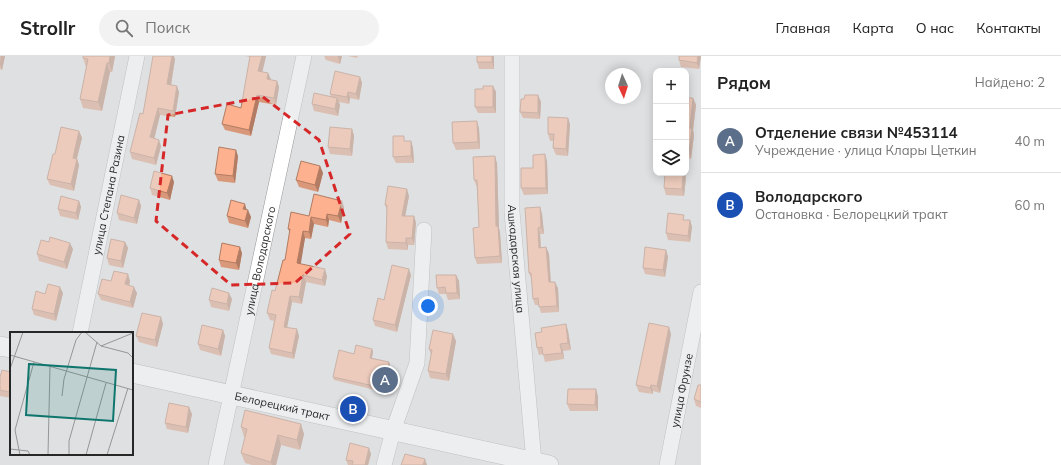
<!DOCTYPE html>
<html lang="ru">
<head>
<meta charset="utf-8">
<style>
	body { margin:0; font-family:Mulish,sans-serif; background:#f2f2f2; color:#222 }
	.controls { position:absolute; right:12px; top:12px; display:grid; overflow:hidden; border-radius:8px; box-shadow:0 2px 10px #0003 }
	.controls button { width:36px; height:36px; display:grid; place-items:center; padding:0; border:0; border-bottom:1px solid #e0e0e0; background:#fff; color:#222; font:20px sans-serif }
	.compass { position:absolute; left:605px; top:12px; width:36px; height:36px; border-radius:50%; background:#fff; box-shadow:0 2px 10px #0003; rotate:176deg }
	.you { position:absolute; left:428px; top:250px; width:14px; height:14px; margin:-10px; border:3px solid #fff; border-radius:50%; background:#1a73e8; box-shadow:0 0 0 6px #1a73e833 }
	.badge { display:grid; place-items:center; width:26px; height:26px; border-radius:50%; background:#9f2880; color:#fff; font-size:13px; font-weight:700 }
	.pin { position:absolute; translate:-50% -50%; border:2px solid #fff; box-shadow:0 1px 4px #0006 }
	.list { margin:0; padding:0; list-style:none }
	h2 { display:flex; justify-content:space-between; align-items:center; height:52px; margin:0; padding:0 16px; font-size:17px }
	h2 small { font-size:13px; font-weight:400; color:#767676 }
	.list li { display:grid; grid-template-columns:26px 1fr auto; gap:12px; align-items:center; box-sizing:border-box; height:64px; padding:0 16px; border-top:1px solid #e0e0e0 }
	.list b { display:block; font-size:15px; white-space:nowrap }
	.list p { margin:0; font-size:13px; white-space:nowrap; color:#767676 }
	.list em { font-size:13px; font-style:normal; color:#767676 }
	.icon { flex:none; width:22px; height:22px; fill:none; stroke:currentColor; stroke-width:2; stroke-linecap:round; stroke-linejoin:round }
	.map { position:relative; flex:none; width:701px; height:409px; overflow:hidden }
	header { display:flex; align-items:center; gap:24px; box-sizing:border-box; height:56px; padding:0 20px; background:#fff; border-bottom:1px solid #e0e0e0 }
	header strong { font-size:19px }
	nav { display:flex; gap:22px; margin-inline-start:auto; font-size:14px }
	.search { width:280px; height:36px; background:#f2f2f2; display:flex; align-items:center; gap:10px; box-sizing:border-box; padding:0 14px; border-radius:22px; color:#767676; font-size:15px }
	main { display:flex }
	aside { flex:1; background:#fff }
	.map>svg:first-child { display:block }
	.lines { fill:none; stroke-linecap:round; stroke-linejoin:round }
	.minor-casing { stroke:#98999b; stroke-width:16 }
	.tertiary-casing { stroke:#98999b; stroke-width:20 }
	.minor { stroke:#fff; stroke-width:15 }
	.tertiary { stroke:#fff; stroke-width:19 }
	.wall { fill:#da987a }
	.shaded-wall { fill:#b17c63 }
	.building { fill:#fdb18e; stroke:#b17c63 }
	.marked { fill:none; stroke:#d62828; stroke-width:3; stroke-dasharray:8 5; stroke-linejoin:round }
	.labels { text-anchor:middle; stroke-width:3.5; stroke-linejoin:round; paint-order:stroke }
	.street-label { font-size:11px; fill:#272728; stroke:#fff }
	.inset-road { fill:none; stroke:#959698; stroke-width:1 }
	.view { fill:#0f766e; fill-opacity:0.15; stroke:#0f766e; stroke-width:2 }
	.inset-edge { fill:none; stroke:#272728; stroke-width:2 }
</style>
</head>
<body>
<header>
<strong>Strollr</strong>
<div class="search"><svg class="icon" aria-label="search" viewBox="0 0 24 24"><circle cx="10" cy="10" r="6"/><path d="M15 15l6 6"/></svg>Поиск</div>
<nav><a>Главная</a><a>Карта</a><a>О нас</a><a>Контакты</a></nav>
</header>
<main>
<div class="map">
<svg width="701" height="409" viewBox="0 0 701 409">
	<rect width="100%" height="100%" fill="#dee0e2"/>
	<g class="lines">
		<!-- minor casing -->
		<g class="minor-casing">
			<g id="minor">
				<path id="s1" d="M512,0v156l22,250"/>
				<path id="s2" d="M80,277l57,-277"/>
				<path id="s3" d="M216,409l88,-409"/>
				<path d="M384,409l9,-34 24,-68 7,-133"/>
				<path id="s4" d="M667,409l34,-173"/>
			</g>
		</g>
		<!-- tertiary casing -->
		<g class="tertiary-casing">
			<g id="tertiary">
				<path d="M0,290l11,2"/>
				<path id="s5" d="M132,317l417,92"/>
			</g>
		</g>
		<!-- minor -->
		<use href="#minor" class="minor"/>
		<!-- tertiary -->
		<use href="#tertiary" class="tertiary"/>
	</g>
	<!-- wall -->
	<path class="wall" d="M0,0h5l-3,14 -2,-1z
		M83,0h32l-3,16h-2l-8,39 -19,-3 -3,-9 7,-32h-1l-3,-9z
		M245,0h21l-4,16 9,8 6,1 2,6 -3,18 -17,-3 -8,34 -26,-6 -3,-6 19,-16 9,-51z
		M324,0h18l-2,8 -14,-4z
		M348,0h10l-1,2z
		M494,0v13h-15l-2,-7z
		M679,0h22l-2,13 -18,-2 -2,-7z
		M175,3l-4,26 8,7 -4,25 -15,-2 -6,23 7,8 -5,19 -24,-6 -2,-7 13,-38z
		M360,21l2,6 -3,17 -9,-2 -1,6 -10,-2 1,3 -2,11 -24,-5 -2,-7 19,-7 -1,-3z
		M493,30l3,6v21h-18l-3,-6z
		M538,39l3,7 -1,17 -17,-1 -3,-6 4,-13z
		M686,42h7l3,7 -3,25 1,5 -3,24 -5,-1z
		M570,68l-2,32 -12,-1 -3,-7 1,-7h-4l-2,-7z
		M479,72l1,21 -24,1 -3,-7z
		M352,73l2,7 -2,20 -22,-2 -2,-7z
		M79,75l3,7 -5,21 2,6 -5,26 -24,-6 -3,-6 8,-25z
		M406,85h5l2,7 1,15h-18l-3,-6z
		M238,100l-3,27 -17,-2 -3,-7z
		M547,105l1,33 -24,1 -3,-7 12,-20z
		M497,107l2,65 1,5 2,30 -25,1 -2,-6 4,-31 -2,-40 -3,-7z
		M320,110l3,7 -5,19 -19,-5 -3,-7z
		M686,121l-2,19 -18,-1 -2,-7z
		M174,126l-4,18 -18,-5 -2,-7z
		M409,140l-4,20h9l2,7 -2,22h-6v5l-20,-1 -2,-7 1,-32 -2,-5z
		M139,144l2,6 -4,18 -18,-4 -2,-7z
		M79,145l2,6 -3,13 -18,-4 -2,-7z
		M344,151l-3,16 -12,-3 -1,7 -14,-3 -3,15 -6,-1 -5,26 27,12 -2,10 -19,-4 -4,22 -10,-2 -5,25 12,9 -5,23 -23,-5 -2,-6 5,-27 -4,-1 -3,-7 18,-53 5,-27 -2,-4 21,-13z
		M540,151l2,7 2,20h-4l1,13h5l3,7 2,28 7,6 1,24 -18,1 -2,-8h-4l-2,-6 -1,-19 -3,-7z
		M247,154l4,7 -3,11 -19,-5 -2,-7z
		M686,164h4l2,7 -2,15 -22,-2 -2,-7z
		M125,186l3,6 -5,20 -14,-3 -2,-7z
		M73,193l-6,20 -28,-8 -2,-7z
		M666,194l2,7 -3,20 -20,-3 -2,-6z
		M242,197l-3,17 -18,-3 -2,-7z
		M411,219l-14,57 -22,-6 -2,-6 11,-20z
		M456,219l3,6 1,18 -12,1 -2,-6h-7l-2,-6z
		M111,225h19l-1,4 8,8 -4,15 -32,-8 -3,-6z
		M63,237l-7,28 -22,-6 -2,-6 13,-15z
		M232,243l-3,12 -18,-4 -2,-7z
		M163,268l-6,23 -18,-5 -3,-6z
		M566,268l2,7 3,19 -8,1 1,8 -19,3 -2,-8 -4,1 -2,-7 5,-16z
		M223,274l2,6 -4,20 -21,-6 -2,-6z
		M671,278l-11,59 -7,-2v3l-14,-2 -3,-7z
		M456,285l-7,40 -19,-3 -2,-7 3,-16 -2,-6z
		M372,293l1,3 -1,6 17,4 1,3 -6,27 -50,-12 -1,-3 21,-23z
		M11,316v26l-11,-2v-19z
		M701,329v23l-5,-2 -2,-7z
		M598,340v15h-28l-3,-7z
		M192,358l-4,19 -21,-4 -2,-6z
		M241,371l63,7 -4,16 -19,-5 -5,20h-24l-7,-2 -4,-10 4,-16h-1z
		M371,398l-3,11h-20l-2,-5z"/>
	<!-- shaded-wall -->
	<path class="shaded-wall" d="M1,0h4l-3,14 -2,-6z
		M110,0h5l-3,16 -3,-9z
		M172,0h2l1,3 -5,32 -3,-7z
		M262,0h4l-5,22 -3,-7z
		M338,0h4l-2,8 -2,-7z
		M492,0h2v13l-2,-7z
		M698,0h3l-2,13 -2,-6z
		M107,7l3,9 -8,39 -4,-9z
		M268,17l3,6h-4z
		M360,21l2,6 -3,17 -3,-6z
		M277,25l2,6 -3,18 -2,-7z
		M177,30l2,6 -4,25 -2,-6z
		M493,30l3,6v21l-3,-6z
		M348,36l2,6 -1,6 -2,-7z
		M257,39l2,7 -8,34 -2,-6z
		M538,39l3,7 -1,17 -2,-6z
		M337,42l3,7 -2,11 -3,-7z
		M693,42l3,7 -3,25 1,5 -3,24 -2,-7 1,-24z
		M158,52l2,7 -7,29 -3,-7z
		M568,62l2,6 -2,32 -2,-7z
		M477,65l2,7 1,21 -2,-7z
		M352,73l2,7 -2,20 -2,-7z
		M79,75l3,7 -7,26 -2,-6z
		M159,84l2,6 -5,19 -2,-7z
		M411,85l2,7 1,15 -3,-7z
		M236,94l2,6 -3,27 -2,-7z
		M545,98l2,7 1,33 -2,-6z
		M495,100l2,7 2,65 1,5 2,30 -2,-7 -4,-30z
		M77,103l2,6 -5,26 -3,-7z
		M320,110l3,7 -5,19 -3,-7z
		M683,117h1l2,4 -2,19 -2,-7z
		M172,120l2,6 -4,18 -3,-7z
		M407,133l2,7 -5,26 -2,-6z
		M139,144l2,6 -4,18 -3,-6z
		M79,145l2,6 -3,13 -2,-7z
		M342,145l2,6 -3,16 -3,-7z
		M245,148l2,7 -4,-2z
		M540,151l2,7 2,20 -3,-7z
		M248,154l3,7 -3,11 -3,-7z
		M327,158l2,6 -1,7 -2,-7z
		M414,160l2,7 -2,22 -2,-7z
		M311,161l3,7 -3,15 -2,-7z
		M690,164l2,7 -2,15 -2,-6z
		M538,172l2,6 1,20 -2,-6z
		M303,175l2,7 -5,31 -3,-6z
		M406,182l2,7v5l-2,-7z
		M125,186l3,6 -5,20 -2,-7z
		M70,187l3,6 -6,20 -3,-7z
		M240,191l2,6 -3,17 -3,-7z
		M546,191l3,7 2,35 -2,-7z
		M666,194l2,7 -3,20 -2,-7z
		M325,213l2,7 -2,10 -3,-6z
		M409,213l2,6 -14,57 -2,-7z
		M128,218l2,7 -2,10 -3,-7z
		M303,219l3,7 -4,22 -3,-7z
		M456,219l3,6 1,18 -3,-6z
		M555,226l3,6 1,24 -2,-6z
		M60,231l3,6 -7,28 -2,-7z
		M134,231l3,6 -4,15 -3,-6z
		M229,237l3,6 -3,12 -2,-7z
		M290,240l2,6 -6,31 -2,-6z
		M161,261l2,7 -6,23 -2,-7z
		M566,268l2,7 3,19 -3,-7z
		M669,271l2,7 -11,59 -3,-7z
		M297,273l2,7 -5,23 -2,-6z
		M223,274l2,6 -4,20 -3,-7z
		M453,278l3,7 -7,40 -3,-7z
		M560,288l3,7 1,8 -2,-6z
		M372,293l1,3 -2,9 -1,-3z
		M389,306l1,3 -6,27 -1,-4z
		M11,326v16l-2,-6z
		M651,329l2,6v3l-3,-6z
		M596,333l2,7v15l-3,-6z
		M189,351l3,7 -4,19 -2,-6z
		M301,368l3,10 -4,16 -3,-10z
		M278,379l3,10 -5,20h-4l-1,-3z
		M369,392l2,6 -3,11h-3z
		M425,403l2,6h-4z"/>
	<!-- building -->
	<path class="building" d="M83,0h27l-1,7h-2l-9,39 -18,-3 8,-40 -5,-1z
		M153,0h19l-5,28 10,2 -4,25 -15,-3 -8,29 9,3 -5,18 -24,-6 10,-39 3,1z
		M250,0h12l-4,15 10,2 -1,6 10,2 -3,17 -17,-3 -8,35 -27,-6 5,-20 14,4z
		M477,0h15v6h-15z
		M679,0h19l-1,7 -18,-3z
		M335,15l25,6 -4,17 -8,-2 -1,5 -17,-3z
		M483,30h10v21h-18v-18h8z
		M314,37l23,5 -2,11 -23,-5z
		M525,39h13v18l-18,-1 1,-13h3z
		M686,42h7l-3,30 2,1 -3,23h-3z
		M548,61l20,1 -2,31 -13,-1 1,-14h-6z
		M477,65l1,21 -25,1 -1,-21z
		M61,71l18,4 -6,27 4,1 -6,25 -24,-5 6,-25h2z
		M330,71l22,2 -2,20 -22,-2z
		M393,80h11v5h7v15l-18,1z
		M219,91l17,3 -3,26 -18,-2z
		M545,98l1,34h-25v-20h12v-13z
		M495,100l1,70h2l2,30 -25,2 -2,-30 6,-1 -2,-47h-3l-1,-23z
		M301,105l19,5 -5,19 -19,-5z
		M154,115l18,5 -5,17 -17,-5z
		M665,117h18l-1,16 -18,-1z
		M388,130l19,3 -5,27h12l-2,22h-6v5l-20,-1 1,-37h-2z
		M314,138l28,7 -4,15 -11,-2 -1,6 -15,-3 -2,15 -6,-1 -6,32 28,6 -3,11 -19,-5 -4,22 -9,-1 -6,31 13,2 -5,24 -23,-5 7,-33 -9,-2 5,-23 3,1 8,-31h2l5,-31h-2l3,-17 18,4z
		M121,139l18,5 -5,18 -17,-5z
		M61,140l18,5 -3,12 -18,-4z
		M231,144l14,4 -2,5 5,1 -3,11 -18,-5z
		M540,151l1,20 -3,1 1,20 7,-1 3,35h6l2,24 -18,1 -1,-9 -5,1 -2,-26h-2l-4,-65z
		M668,157l16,2 -1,5h7l-2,16 -22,-3z
		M50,181l20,6 -6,19 -27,-8 4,-14 8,2z
		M111,183l14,3 -4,19 -14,-3z
		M222,187l18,4 -4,16 -17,-3z
		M645,191l21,3 -3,20 -20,-2z
		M392,209l17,4 -14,56 -22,-5 5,-22 6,2z
		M114,215l14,3 -3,10 9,3 -4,15 -32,-8 4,-15 9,2z
		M436,219h20l1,18h-11l-1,-6 -8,1z
		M48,228l12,3 -6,27 -22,-5 4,-18 9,3z
		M212,232l17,5 -2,11 -18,-4z
		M142,257l19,4 -6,23 -19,-4z
		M649,267l20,4 -12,59 -6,-1 -1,3 -14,-3z
		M566,268l2,19 -8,1 2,9 -19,2 -1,-8 -5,1 -2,-15 7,-1 -1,-4z
		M202,269l21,5 -5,19 -20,-5z
		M433,274l20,4 -7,40 -18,-3 4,-21 -3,-1z
		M356,289l16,4 -2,9 19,4 -6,26 -50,-11 6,-27 15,4z
		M2,314l9,2v10l-2,10 -9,-2v-13z
		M698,329h3v17l-7,-3z
		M568,333h28l-1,16 -28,-1z
		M169,347l20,4 -3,20 -21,-4z
		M245,354l56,14 -4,16 -19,-5 -7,27 -30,-9 6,-24 -6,-2z
		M350,387l19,5 -4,17h-13l1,-4 -7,-1z
		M405,398l20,5 -2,6h-22z"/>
	<!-- marked area -->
	<path d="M0 0H701V409H0ZM263,41l56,43 31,94 -55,49 -64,2 -75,-64 12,-106z" fill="#dee0e2" fill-opacity=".55" fill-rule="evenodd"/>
	<path class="marked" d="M263,41l56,43 31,94 -55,49 -64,2 -75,-64 12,-106z"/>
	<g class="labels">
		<!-- street labels -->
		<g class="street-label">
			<text dy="4" stroke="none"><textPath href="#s2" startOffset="141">улица Степана Разина</textPath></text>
			<text dy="4" stroke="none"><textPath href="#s1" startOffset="203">Ашкадарская улица</textPath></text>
			<text dy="4" stroke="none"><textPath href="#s3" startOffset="209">улица Володарского</textPath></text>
			<text dy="4" stroke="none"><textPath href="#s4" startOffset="76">улица Фрунзе</textPath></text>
			<text dy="4" stroke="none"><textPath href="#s5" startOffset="154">Белорецкий тракт</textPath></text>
		</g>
	</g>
	<!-- overview -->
	<g transform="translate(10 276)">
		<rect width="123" height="123" fill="#dee0e2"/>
		<path class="inset-road" d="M75,0l16,14 27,7 5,5M91,14l32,-13M0,23l123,35M0,37l13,-37M52,64l2,-17 12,-39 6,-8M0,117l18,2 2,4M10,123l-5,-25 19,-68M38,123l2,-89M59,123v-14l28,-99M76,123l20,-72M97,123l21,-67"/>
		<path class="view" d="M19,32l87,6 -3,51 -87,-6z"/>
		<rect width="123" height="123" class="inset-edge"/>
	</g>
</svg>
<div class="controls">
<button>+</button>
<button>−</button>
<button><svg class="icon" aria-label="layers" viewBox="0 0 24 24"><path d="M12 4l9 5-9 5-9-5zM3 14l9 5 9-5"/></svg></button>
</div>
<svg class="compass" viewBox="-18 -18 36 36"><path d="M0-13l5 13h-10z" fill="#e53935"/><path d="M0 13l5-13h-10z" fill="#767676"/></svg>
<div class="you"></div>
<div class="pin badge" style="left:385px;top:324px;background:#5c6f8a">A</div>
<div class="pin badge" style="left:353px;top:353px;background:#1a4fb4">B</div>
</div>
<aside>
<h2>Рядом<small>Найдено: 2</small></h2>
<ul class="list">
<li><span class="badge" style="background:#5c6f8a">A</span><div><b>Отделение связи №453114</b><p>Учреждение · улица Клары Цеткин</p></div><em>40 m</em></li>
<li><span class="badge" style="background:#1a4fb4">B</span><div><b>Володарского</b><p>Остановка · Белорецкий тракт</p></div><em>60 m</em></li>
</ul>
</aside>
</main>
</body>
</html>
